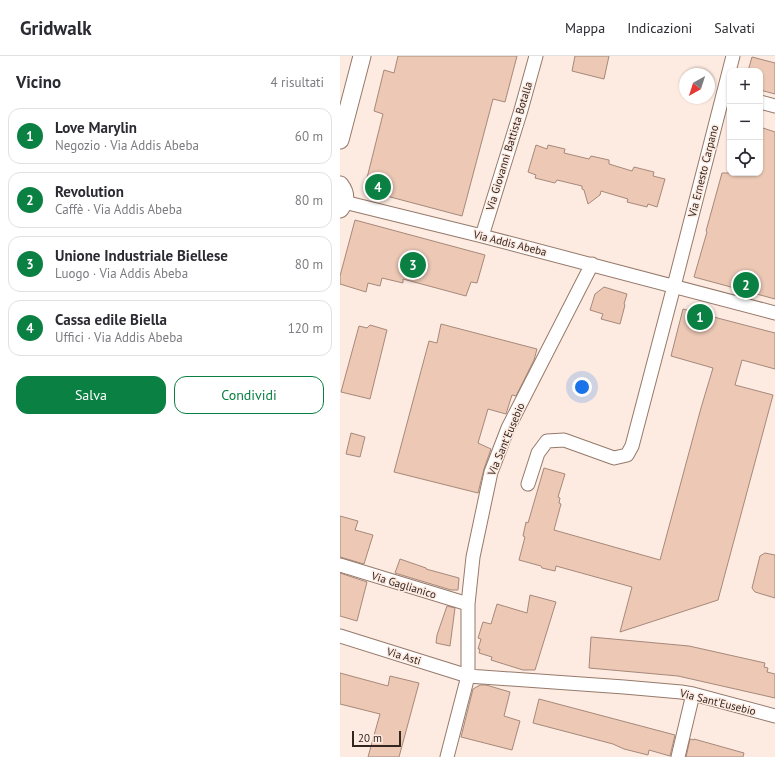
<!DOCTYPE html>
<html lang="it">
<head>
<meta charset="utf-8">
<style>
	body { margin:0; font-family:"PT Sans",sans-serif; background:#f2f2f3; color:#2b2b33 }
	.controls { position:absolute; right:12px; top:12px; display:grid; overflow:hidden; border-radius:8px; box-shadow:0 1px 3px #0004 }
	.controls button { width:36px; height:36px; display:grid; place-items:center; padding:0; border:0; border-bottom:1px solid #e1e1e2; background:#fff; color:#2b2b33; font:20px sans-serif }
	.compass { position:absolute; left:339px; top:12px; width:36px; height:36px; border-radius:50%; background:#fff; box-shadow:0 1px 3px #0004; rotate:219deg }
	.scale { position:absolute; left:12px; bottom:10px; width:49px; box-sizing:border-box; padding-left:4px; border:2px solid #322620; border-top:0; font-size:11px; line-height:14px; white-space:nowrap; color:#322620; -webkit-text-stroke:3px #fdeae0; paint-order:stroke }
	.you { position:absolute; left:242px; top:331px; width:14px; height:14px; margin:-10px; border:3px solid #fff; border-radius:50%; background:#1a73e8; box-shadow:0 0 0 6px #1a73e833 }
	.badge { display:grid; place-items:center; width:26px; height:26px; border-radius:50%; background:#0b8043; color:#fff; font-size:13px; font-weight:700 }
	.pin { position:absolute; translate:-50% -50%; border:2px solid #fff; box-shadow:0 1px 4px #0006 }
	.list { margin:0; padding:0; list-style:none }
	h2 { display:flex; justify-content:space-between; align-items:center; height:52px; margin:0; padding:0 16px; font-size:17px }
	h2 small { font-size:13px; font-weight:400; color:#7c7c81 }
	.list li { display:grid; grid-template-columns:26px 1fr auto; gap:12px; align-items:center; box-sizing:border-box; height:56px; margin:0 8px 8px; padding:0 8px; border:1px solid #e1e1e2; border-radius:12px }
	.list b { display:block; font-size:15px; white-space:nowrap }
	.list p { margin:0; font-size:13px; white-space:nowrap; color:#7c7c81 }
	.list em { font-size:13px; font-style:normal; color:#7c7c81 }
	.actions { display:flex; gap:8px; padding:12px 16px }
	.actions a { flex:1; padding:9px 0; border:1px solid #0b8043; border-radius:12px; text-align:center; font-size:14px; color:#0b8043 }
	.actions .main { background:#0b8043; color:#fff }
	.icon { flex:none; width:22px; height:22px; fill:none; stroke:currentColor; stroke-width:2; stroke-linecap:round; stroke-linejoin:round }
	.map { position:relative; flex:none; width:435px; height:701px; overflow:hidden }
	header { display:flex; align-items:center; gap:24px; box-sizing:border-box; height:56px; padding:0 20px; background:#fff; border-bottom:1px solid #e1e1e2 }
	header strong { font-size:19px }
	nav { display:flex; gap:22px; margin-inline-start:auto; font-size:14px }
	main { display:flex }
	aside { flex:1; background:#fff }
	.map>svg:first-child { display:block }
	.building { fill:#ecc8b5; stroke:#a6897a }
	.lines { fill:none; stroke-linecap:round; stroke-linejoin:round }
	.minor-casing { stroke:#967a6b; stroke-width:15 }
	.tertiary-casing { stroke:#967a6b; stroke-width:19 }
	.minor { stroke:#fff; stroke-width:13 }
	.tertiary { stroke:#fff; stroke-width:17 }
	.labels { text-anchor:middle; stroke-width:3; stroke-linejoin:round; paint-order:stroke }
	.street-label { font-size:11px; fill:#322620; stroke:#fdeae0 }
</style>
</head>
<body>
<header>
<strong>Gridwalk</strong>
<nav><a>Mappa</a><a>Indicazioni</a><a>Salvati</a></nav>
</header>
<main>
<aside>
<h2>Vicino<small>4 risultati</small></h2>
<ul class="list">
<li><span class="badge">1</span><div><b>Love Marylin</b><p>Negozio · Via Addis Abeba</p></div><em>60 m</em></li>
<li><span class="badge">2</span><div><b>Revolution</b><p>Caffè · Via Addis Abeba</p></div><em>80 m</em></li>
<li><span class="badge">3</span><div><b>Unione Industriale Biellese</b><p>Luogo · Via Addis Abeba</p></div><em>80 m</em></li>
<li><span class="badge">4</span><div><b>Cassa edile Biella</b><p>Uffici · Via Addis Abeba</p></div><em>120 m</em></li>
</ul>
<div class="actions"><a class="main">Salva</a><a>Condividi</a></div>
</aside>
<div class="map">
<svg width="435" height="701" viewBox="0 0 435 701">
	<rect width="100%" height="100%" fill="#fdeae0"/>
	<!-- building -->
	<path class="building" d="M58,0h119l-12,46 -12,-3 -31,117 -98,-26 19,-76 -9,-3 10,-41 10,3z
		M235,0h34l-5,23 -32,-8z
		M412,1l23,6v31l-15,-4v-19h-12z
		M420,71l15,5v167l-81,-22 13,-45 -1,-1 16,-58h38z
		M196,89l11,4 1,-4 17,4 -1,4 25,6 2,-3 18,4v4l23,7 2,-4 20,5 -1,4 12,3 -8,28 -9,-3 -1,3 -20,-5 1,-3 -27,-8 -1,4 -12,9 -4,-14 -2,-1v-3l-25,-6 -2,3 -20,-5 1,-3 -8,-3z
		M15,164l130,35 -8,28 -6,-1 -5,14 -63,-17v4l-21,-5 -2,8 -12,-3 -2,9 -26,-8v-8z
		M264,231l23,7 -3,10 1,1 -5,19 -19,-5 2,-5 -13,-4 5,-16z
		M343,253l92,24v36l-33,-9 -7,25 38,10 -55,205 -98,32 12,-45 -76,-21 -1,5 -13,-3 -1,-2 -22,-6 6,-23 -2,-1 3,-14 2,1 16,-55 21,6 -7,23 2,1 -1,5 2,1 -7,26 106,30 41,-152 12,-40 -42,-12z
		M101,268l96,25 -3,11 -18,36 -4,-1 -6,19 -18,-5 -10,34 13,6 -7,20 -6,24 -84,-21 35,-131 8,2z
		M30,269l17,5 -17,69 -29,-7 18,-66 8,2z
		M11,377l14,4 -5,20 -14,-3z
		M0,460l18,5 -3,9 18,5 -9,29 -24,-7z
		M425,497l10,2v43l-20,-6 -3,-4 8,-32z
		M60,503l26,9v1l33,9 -1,12h-7l-56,-17z
		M0,517l27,9 -10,39 -17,-5z
		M190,539l26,7 -21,68h-12l-32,-10 1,-3 -13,-4 1,-4h-2l3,-10 -3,-1 5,-16 8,2 6,-20 30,9z
		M107,550l8,2 -5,38 -14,-3 1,-8z
		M251,581l98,9 76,17 -1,4 4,1 -1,4 8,2v24l-97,-22 -89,-8z
		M0,617l48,13 2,-10 29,7 -20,74h-31l12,-43 -40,-10z
		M140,629h6l24,7 -6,24 16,5 -8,29 -51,-13 12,-48z
		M199,643l136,36 -5,21 -21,-6 -1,5 -24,-6 -11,-5 -80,-21z
		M350,683l4,1v-1l50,14 -1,4h-57z"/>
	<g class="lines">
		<!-- minor casing -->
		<g class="minor-casing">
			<path id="minor" d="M420,46l15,4
				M4,146l138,34 293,77
				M142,180l39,-126 15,-54
				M188,428l10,-31 9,-12 17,-1 50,18 13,-3 5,-9 42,-160 59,-230
				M0,509l128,39
				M0,580l128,40 156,11 57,5 12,2 82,22
				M107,701l21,-81v-72l5,-47 18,-85 17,-44 84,-164
				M338,701l15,-63"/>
		</g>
		<!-- tertiary casing -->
		<g class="tertiary-casing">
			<path id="tertiary" d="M0,84l22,-84
				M0,129c6,8 6,16 0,24"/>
		</g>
		<!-- minor -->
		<use href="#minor" class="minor"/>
		<!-- tertiary -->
		<use href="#tertiary" class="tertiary"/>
	</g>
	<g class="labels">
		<!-- street labels -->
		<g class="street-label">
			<text transform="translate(169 90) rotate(-73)" y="4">Via Giovanni Battista Botalla</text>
			<text transform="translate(363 115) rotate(-76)" y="4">Via Ernesto Carpano</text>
			<text transform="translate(170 187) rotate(14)" y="4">Via Addis Abeba</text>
			<text transform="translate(166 383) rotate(-67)" y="4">Via Sant'Eusebio</text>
			<text transform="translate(64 529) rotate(17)" y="4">Via Gaglianico</text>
			<text transform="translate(64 600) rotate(17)" y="4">Via Asti</text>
			<text transform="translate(378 646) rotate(14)" y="4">Via Sant'Eusebio</text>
		</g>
	</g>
</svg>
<div class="controls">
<button>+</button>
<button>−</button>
<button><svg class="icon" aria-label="locate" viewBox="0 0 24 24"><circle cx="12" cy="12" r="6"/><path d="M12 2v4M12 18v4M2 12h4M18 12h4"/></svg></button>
</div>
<svg class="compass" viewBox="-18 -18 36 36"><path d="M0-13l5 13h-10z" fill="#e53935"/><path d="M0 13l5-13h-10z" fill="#7c7c81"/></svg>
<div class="scale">20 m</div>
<div class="you"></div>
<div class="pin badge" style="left:360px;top:261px">1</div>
<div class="pin badge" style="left:406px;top:229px">2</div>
<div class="pin badge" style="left:73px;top:209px">3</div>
<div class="pin badge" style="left:38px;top:131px">4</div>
</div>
</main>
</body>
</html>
